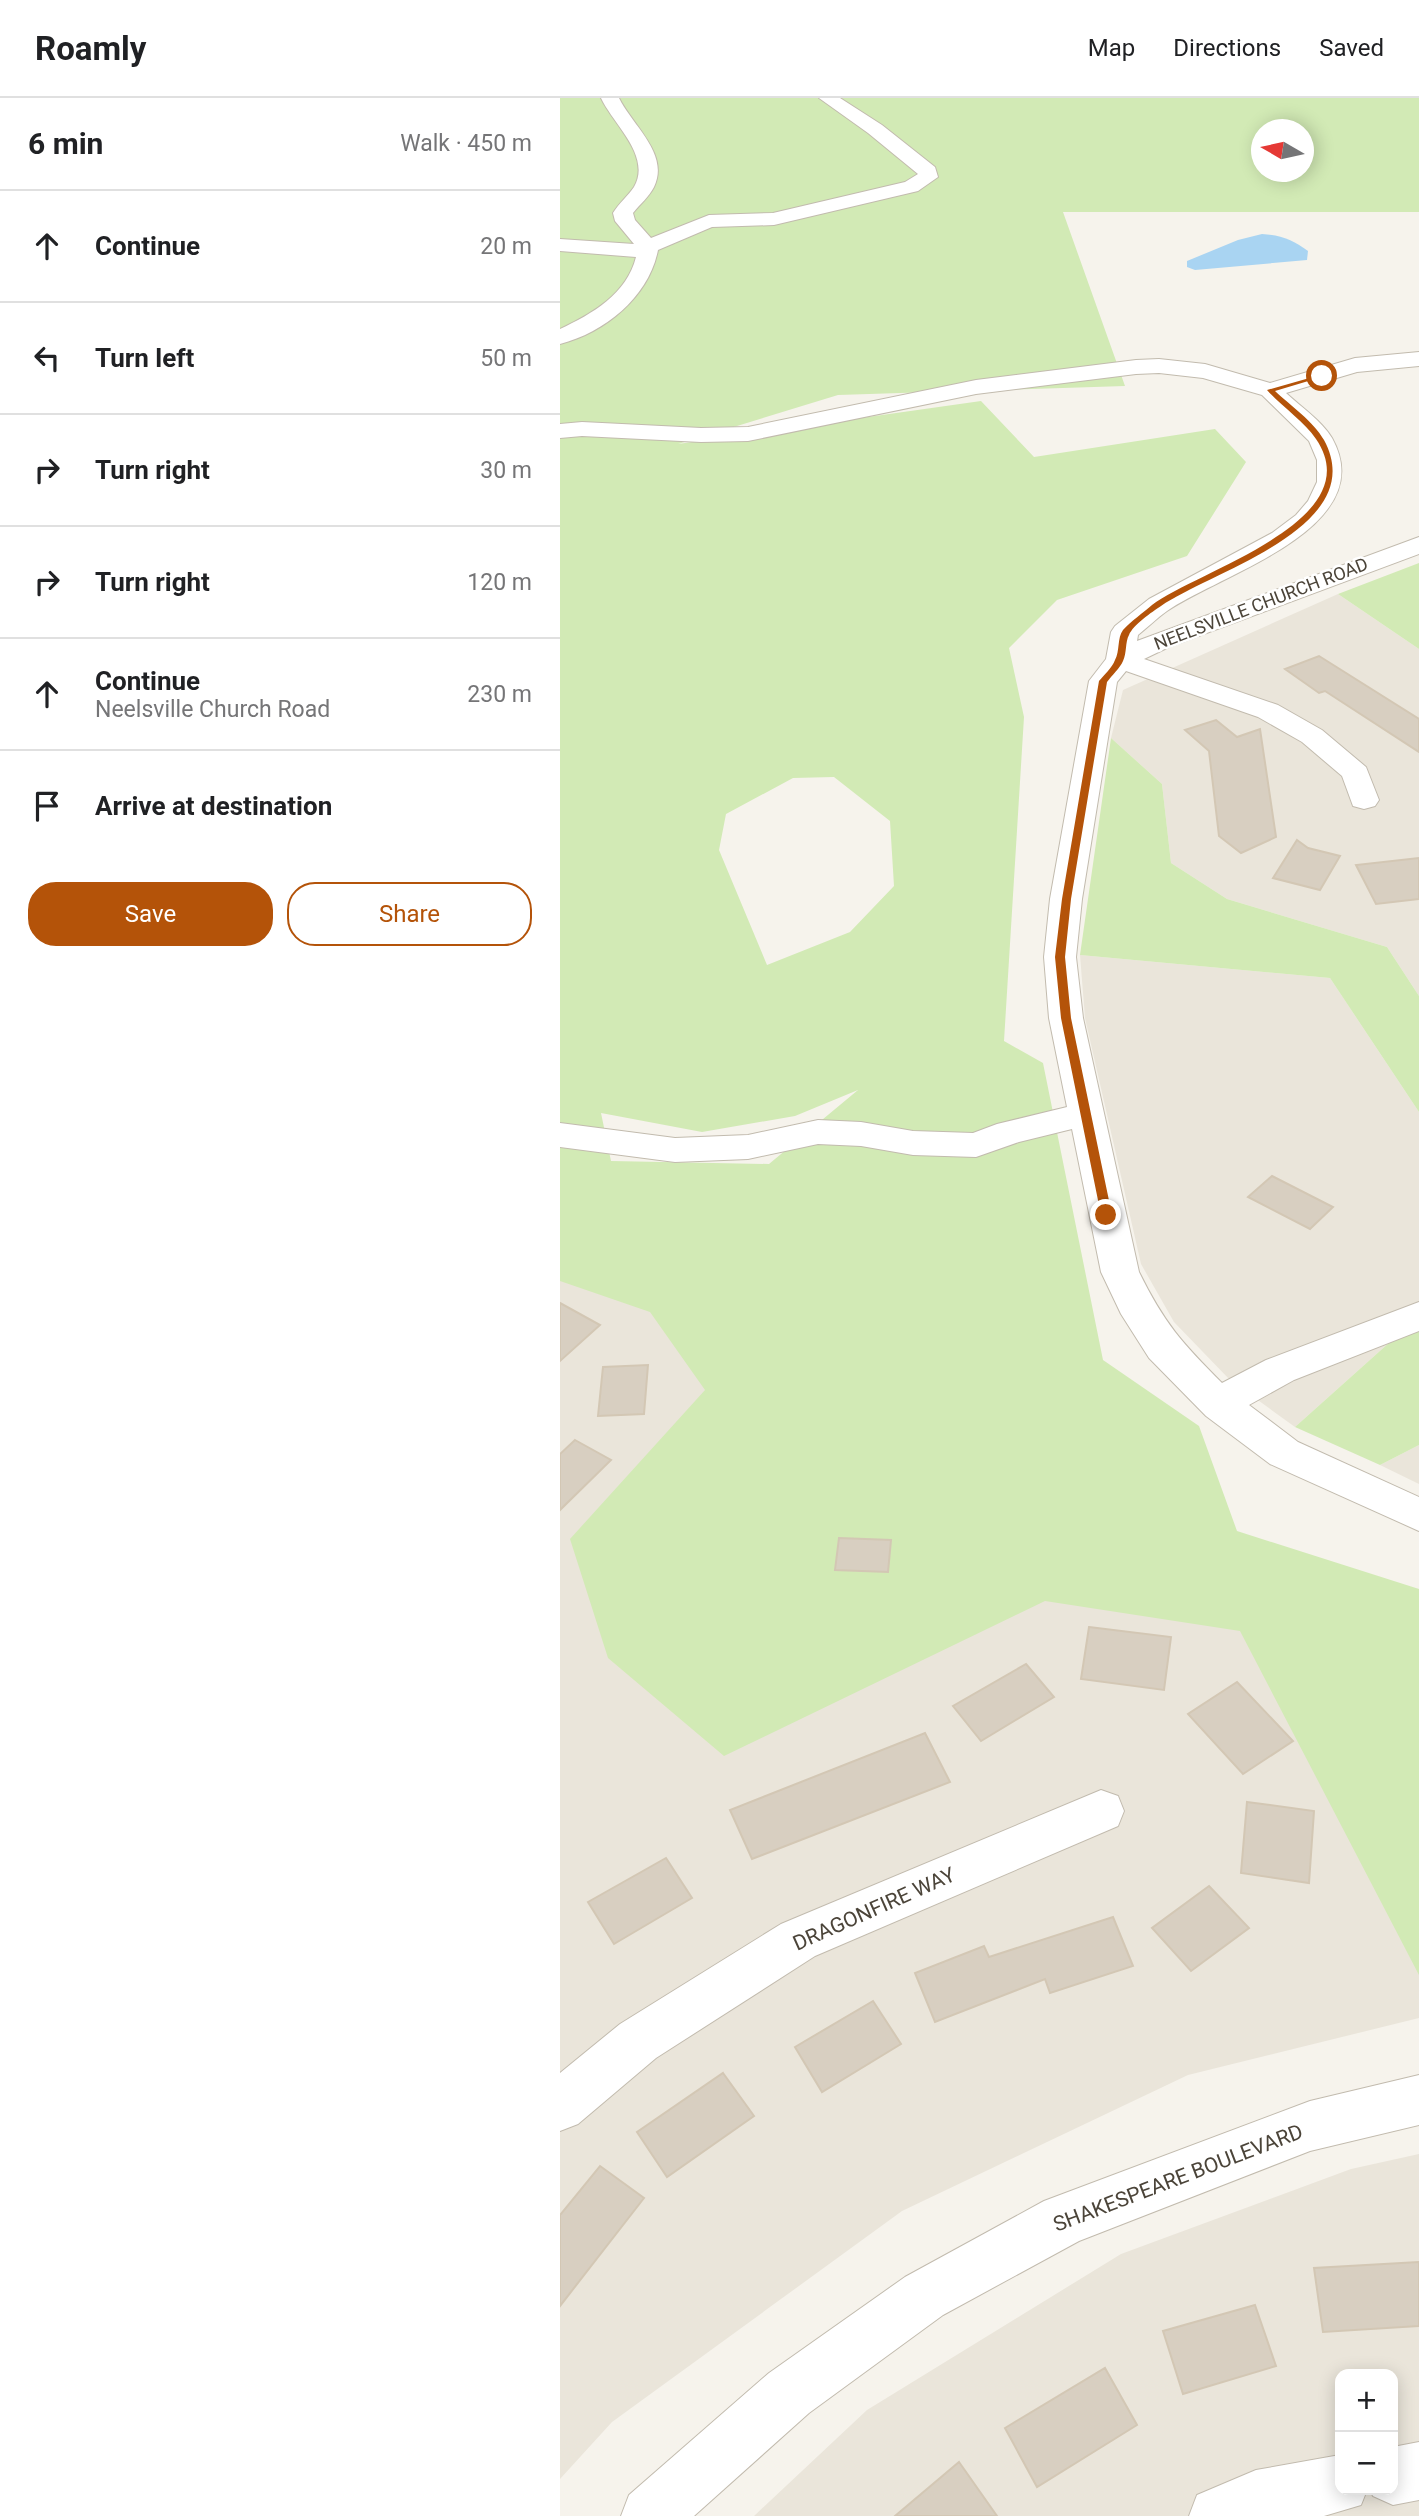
<!DOCTYPE html>
<html lang="en">
<head>
<meta charset="utf-8">
<style>
	body { margin:0; font-family:Roboto,sans-serif; background:#f2f2f2; color:#202124 }
	.controls { position:absolute; right:21px; bottom:21px; display:grid; overflow:hidden; border-radius:14px; box-shadow:0 4px 18px #0003 }
	.controls button { width:63px; height:63px; display:grid; place-items:center; padding:0; border:0; border-bottom:2px solid #e0e0e0; background:#fff; color:#202124; font:35px sans-serif }
	.compass { position:absolute; left:691px; top:21px; width:63px; height:63px; border-radius:50%; background:#fff; box-shadow:0 4px 18px #0003; rotate:279deg }
	.stop { position:absolute; width:21px; height:21px; margin:-16px; border:5px solid #b45309; border-radius:50%; background:#fff }
	.stop.end { background:#b45309; border-color:#fff; box-shadow:0 2px 7px #0008 }
	.list { margin:0; padding:0; list-style:none }
	h2 { display:flex; justify-content:space-between; align-items:center; height:91px; margin:0; padding:0 28px; font-size:30px }
	h2 small { font-size:23px; font-weight:400; color:#757577 }
	.list li { display:grid; grid-template-columns:46px 1fr auto; gap:21px; align-items:center; box-sizing:border-box; height:112px; padding:0 28px; border-top:2px solid #e0e0e0 }
	.list b { display:block; font-size:26px; white-space:nowrap }
	.list p { margin:0; font-size:23px; white-space:nowrap; color:#757577 }
	.list em { font-size:23px; font-style:normal; color:#757577 }
	.actions { display:flex; gap:14px; padding:21px 28px }
	.actions a { flex:1; padding:16px 0; border:2px solid #b45309; border-radius:28px; text-align:center; font-size:24px; color:#b45309 }
	.actions .main { background:#b45309; color:#fff }
	.icon { flex:none; width:38px; height:38px; fill:none; stroke:currentColor; stroke-width:2; stroke-linecap:round; stroke-linejoin:round }
	.map { position:relative; flex:none; width:859px; height:2418px; overflow:hidden }
	header { display:flex; align-items:center; gap:42px; box-sizing:border-box; height:98px; padding:0 35px; background:#fff; border-bottom:2px solid #e0e0e0 }
	header strong { font-size:33px }
	nav { display:flex; gap:38px; margin-inline-start:auto; font-size:24px }
	main { display:flex }
	aside { flex:1; background:#fff }
	.map>svg:first-child { display:block }
	.residential { fill:#eae5da; fill-rule:evenodd }
	.green { fill:#d2eab5; fill-rule:evenodd }
	.water { fill:#a9d4f2 }
	.building { fill:#d8cfc1; stroke:#d3c7b4; stroke-width:2 }
	.lines { fill:none; stroke-linecap:round; stroke-linejoin:round }
	.minor-casing { stroke:#c2bbae; stroke-width:2 }
	.minor { fill:#fff; fill-rule:evenodd }
	.route { fill:#b45309 }
	.labels { text-anchor:middle; stroke-width:5; stroke-linejoin:round; paint-order:stroke }
	.street-label { font-size:18px; fill:#4b4439; stroke:#fff }
	.near-street-label { font-size:21px; fill:#4b4439; stroke:#fff }
</style>
</head>
<body>
<header>
<strong>Roamly</strong>
<nav><a>Map</a><a>Directions</a><a>Saved</a></nav>
</header>
<main>
<aside>
<h2>6 min<small>Walk · 450 m</small></h2>
<ul class="list">
<li><svg class="icon" aria-label="ahead" viewBox="0 0 24 24"><path d="M12 20V5M6 11l6-6 6 6"/></svg><div><b>Continue</b></div><em>20 m</em></li>
<li><svg class="icon" aria-label="left" viewBox="0 0 24 24"><path d="M17 20v-9H6M10 6l-5 5 5 5"/></svg><div><b>Turn left</b></div><em>50 m</em></li>
<li><svg class="icon" aria-label="right" viewBox="0 0 24 24"><path d="M7 20v-9h11M14 6l5 5-5 5"/></svg><div><b>Turn right</b></div><em>30 m</em></li>
<li><svg class="icon" aria-label="right" viewBox="0 0 24 24"><path d="M7 20v-9h11M14 6l5 5-5 5"/></svg><div><b>Turn right</b></div><em>120 m</em></li>
<li><svg class="icon" aria-label="ahead" viewBox="0 0 24 24"><path d="M12 20V5M6 11l6-6 6 6"/></svg><div><b>Continue</b><p>Neelsville Church Road</p></div><em>230 m</em></li>
<li><svg class="icon" aria-label="arrive" viewBox="0 0 24 24"><path d="M6 21V4h12l-3 4 3 4H6"/></svg><div><b>Arrive at destination</b></div></li>
</ul>
<div class="actions"><a class="main">Save</a><a>Share</a></div>
</aside>
<div class="map">
<svg width="859" height="2418" viewBox="0 0 859 2418">
	<rect width="100%" height="100%" fill="#f6f3ec"/>
	<!-- residential -->
	<path class="residential" d="M778,496l81,55v347l-32,-49 -160,-48 -56,-36 -9,-79 -51,-46 12,-48z
		M520,857l250,23 89,134v204l-124,111 -65,-47 -56,-58 -33,-58 -56,-246z
		M0,1157l627,266 232,356v141l-231,57 -286,136 -290,211 -52,57z
		M859,1347v39l-39,-19z
		M859,2056v362h-665l113,-106 254,-156 230,-85zM780,2276h53v116h-53z"/>
	<!-- green -->
	<path class="green" d="M0,0h859v114h-356l62,174 -287,9 -160,49 303,-43 53,56 181,-28 31,33 -59,94 -130,44 -48,48 15,69 -20,324 39,22 60,297 96,66 38,105 182,58v386l-179,-344 -195,-30 -321,155 -116,-98 -38,-119 135,-149 -55,-78 -90,-31zM702,32h42v42h-42zM274,679l56,44 4,65 -44,46 -83,33 -48,-115 7,-36 67,-36zM298,992l-89,74 -158,-3 -10,-48 101,19 93,-16z
		M859,465v86l-81,-55z
		M551,640l51,46 9,79 56,36 160,48 32,49v116l-89,-134 -250,-23z
		M859,1218v129l-39,20 -85,-38z"/>
	<!-- water -->
	<path class="water" d="M702,136c19,1 31,6 46,17l-1,9 -112,10 -8,-3v-6l51,-21z"/>
	<!-- building -->
	<path class="building" d="M759,558l100,63v33l-94,-61 -6,2 -34,-24z
		M656,622l21,17 23,-8 16,108 -35,16 -22,-17 -10,-85 -24,-21z
		M737,742l11,8 32,8 -20,34 -47,-12z
		M859,760v41l-43,5 -20,-39z
		M712,1078l61,31 -23,22 -62,-32z
		M0,1205l40,22 -40,36z
		M88,1267l-4,49 -46,2 5,-49z
		M15,1342l36,20 -51,50v-56z
		M279,1440l52,2 -3,32 -53,-2z
		M529,1529l82,10 -7,53 -83,-11z
		M466,1566l28,33 -73,44 -28,-35z
		M677,1584l56,59 -50,33 -55,-60z
		M365,1635l25,49 -198,77 -22,-49z
		M687,1704l67,9 -5,72 -68,-10z
		M106,1760l26,40 -78,46 -26,-42z
		M649,1788l40,42 -58,43 -39,-43z
		M553,1819l20,49 -83,27 -5,-14 -110,43 -20,-49 69,-27 5,11z
		M313,1903l28,43 -79,48 -27,-45z
		M163,1975l31,43 -87,61 -30,-45z
		M40,2068l44,32 -84,108v-91z
		M859,2164v64l-96,6 -9,-64z
		M695,2207l21,61 -93,28 -20,-63z
		M545,2270l32,57 -100,62 -32,-59z
		M399,2364l38,54h-102z"/>
	<g class="lines">
		<!-- minor casing -->
		<g class="minor-casing">
			<path id="minor" d="M41,0h18c13,27 51,56 35,89 -5,10 -14,17 -21,26l2,7 16,18 58,-23 64,-2 132,-31 13,-8 -50,-41 -49,-35h21l42,27 53,42 3,10 -20,14 -144,34 -62,2 -54,23c-9,46 -52,82 -98,94v-15c32,-15 67,-35 76,-72l-76,-6v-12l74,5 -19,-23 -2,-8c6,-10 15,-17 21,-26 18,-31 -21,-63 -33,-89z
				M859,254v14l-62,6 -71,21c14,13 36,28 46,45 50,90 -112,136 -165,173 -10,7 -19,16 -29,24l-1,6 282,-104v17l-250,93 -25,12 134,46 44,25 44,37 13,33 -4,6 -11,3 -11,-3 -11,-30 -40,-34 -44,-25 -132,-46 -9,11 -35,217 -6,58 7,61 56,254c25,51 43,71 83,111l44,-23 153,-58v29l-125,49 -45,25 49,37 121,55v34l-149,-67 -64,-48 -57,-58 -28,-44 -20,-42 -29,-143 -53,13 -43,15 -63,-2 -52,-9 -43,-2 -70,15 -73,3 -115,-15v-24l115,15 73,-3 70,-15 43,2 52,9 60,2 24,-9 70,-17 -18,-89 -5,-61 6,-58 39,-218 17,-22 5,-27 4,-6 34,-27 123,-66 24,-18 12,-14 9,-19v-22l-8,-19 -47,-46 -59,-17 -44,-5 -23,1 -160,20 -228,47 -47,1 -119,-6 -22,2v-14l22,-2 119,6 47,-1 228,-47 160,-20 23,-1 46,5 65,19 85,-25z
				M541,1692l17,6 6,15 -6,15 -303,130 -159,102 -78,66 -18,7v-58l60,-49 161,-100z
				M859,1977v50l-109,26 -231,90 -136,74 -134,98 -115,103h-73l8,-21 140,-122 136,-96 139,-76 266,-100z
				M859,2344v58l-26,5 -20,-9 -3,-6h23v-43z
				M780,2357v35h27l-6,15 -37,11h-135l8,-21 59,-25z"/>
		</g>
		<!-- minor -->
		<use href="#minor" class="minor"/>
	</g>
	<!-- route -->
	<path class="route" d="M760,277l5,1 -50,15c15,14 39,31 49,49 47,87 -112,131 -163,166 -9,6 -28,19 -32,29 -4,7 -2,18 -6,26 -3,7 -11,14 -16,21l-36,217 -6,58 6,61 41,197 -6,4 -5,-4 -40,-197 -6,-61 7,-58 37,-218c5,-6 13,-13 16,-21 5,-9 2,-22 8,-30 8,-9 20,-17 29,-25 44,-34 220,-84 164,-166 -12,-18 -34,-32 -49,-49z"/>
	<g class="labels">
		<!-- street labels -->
		<g class="street-label">
			<text transform="translate(701 506) rotate(-21)" y="6">NEELSVILLE CHURCH ROAD</text>
		</g>
		<!-- near-street labels -->
		<g class="near-street-label">
			<text transform="translate(314 1811) rotate(-24)" y="7">DRAGONFIRE WAY</text>
			<text transform="translate(618 2080) rotate(-21)" y="7">SHAKESPEARE BOULEVARD</text>
		</g>
	</g>
</svg>
<div class="controls">
<button>+</button>
<button>−</button>
</div>
<svg class="compass" viewBox="-18 -18 36 36"><path d="M0-13l5 13h-10z" fill="#e53935"/><path d="M0 13l5-13h-10z" fill="#757577"/></svg>
<div class="stop" style="left:762px;top:278px"></div>
<div class="stop end" style="left:546px;top:1117px"></div>
</div>
</main>
</body>
</html>
